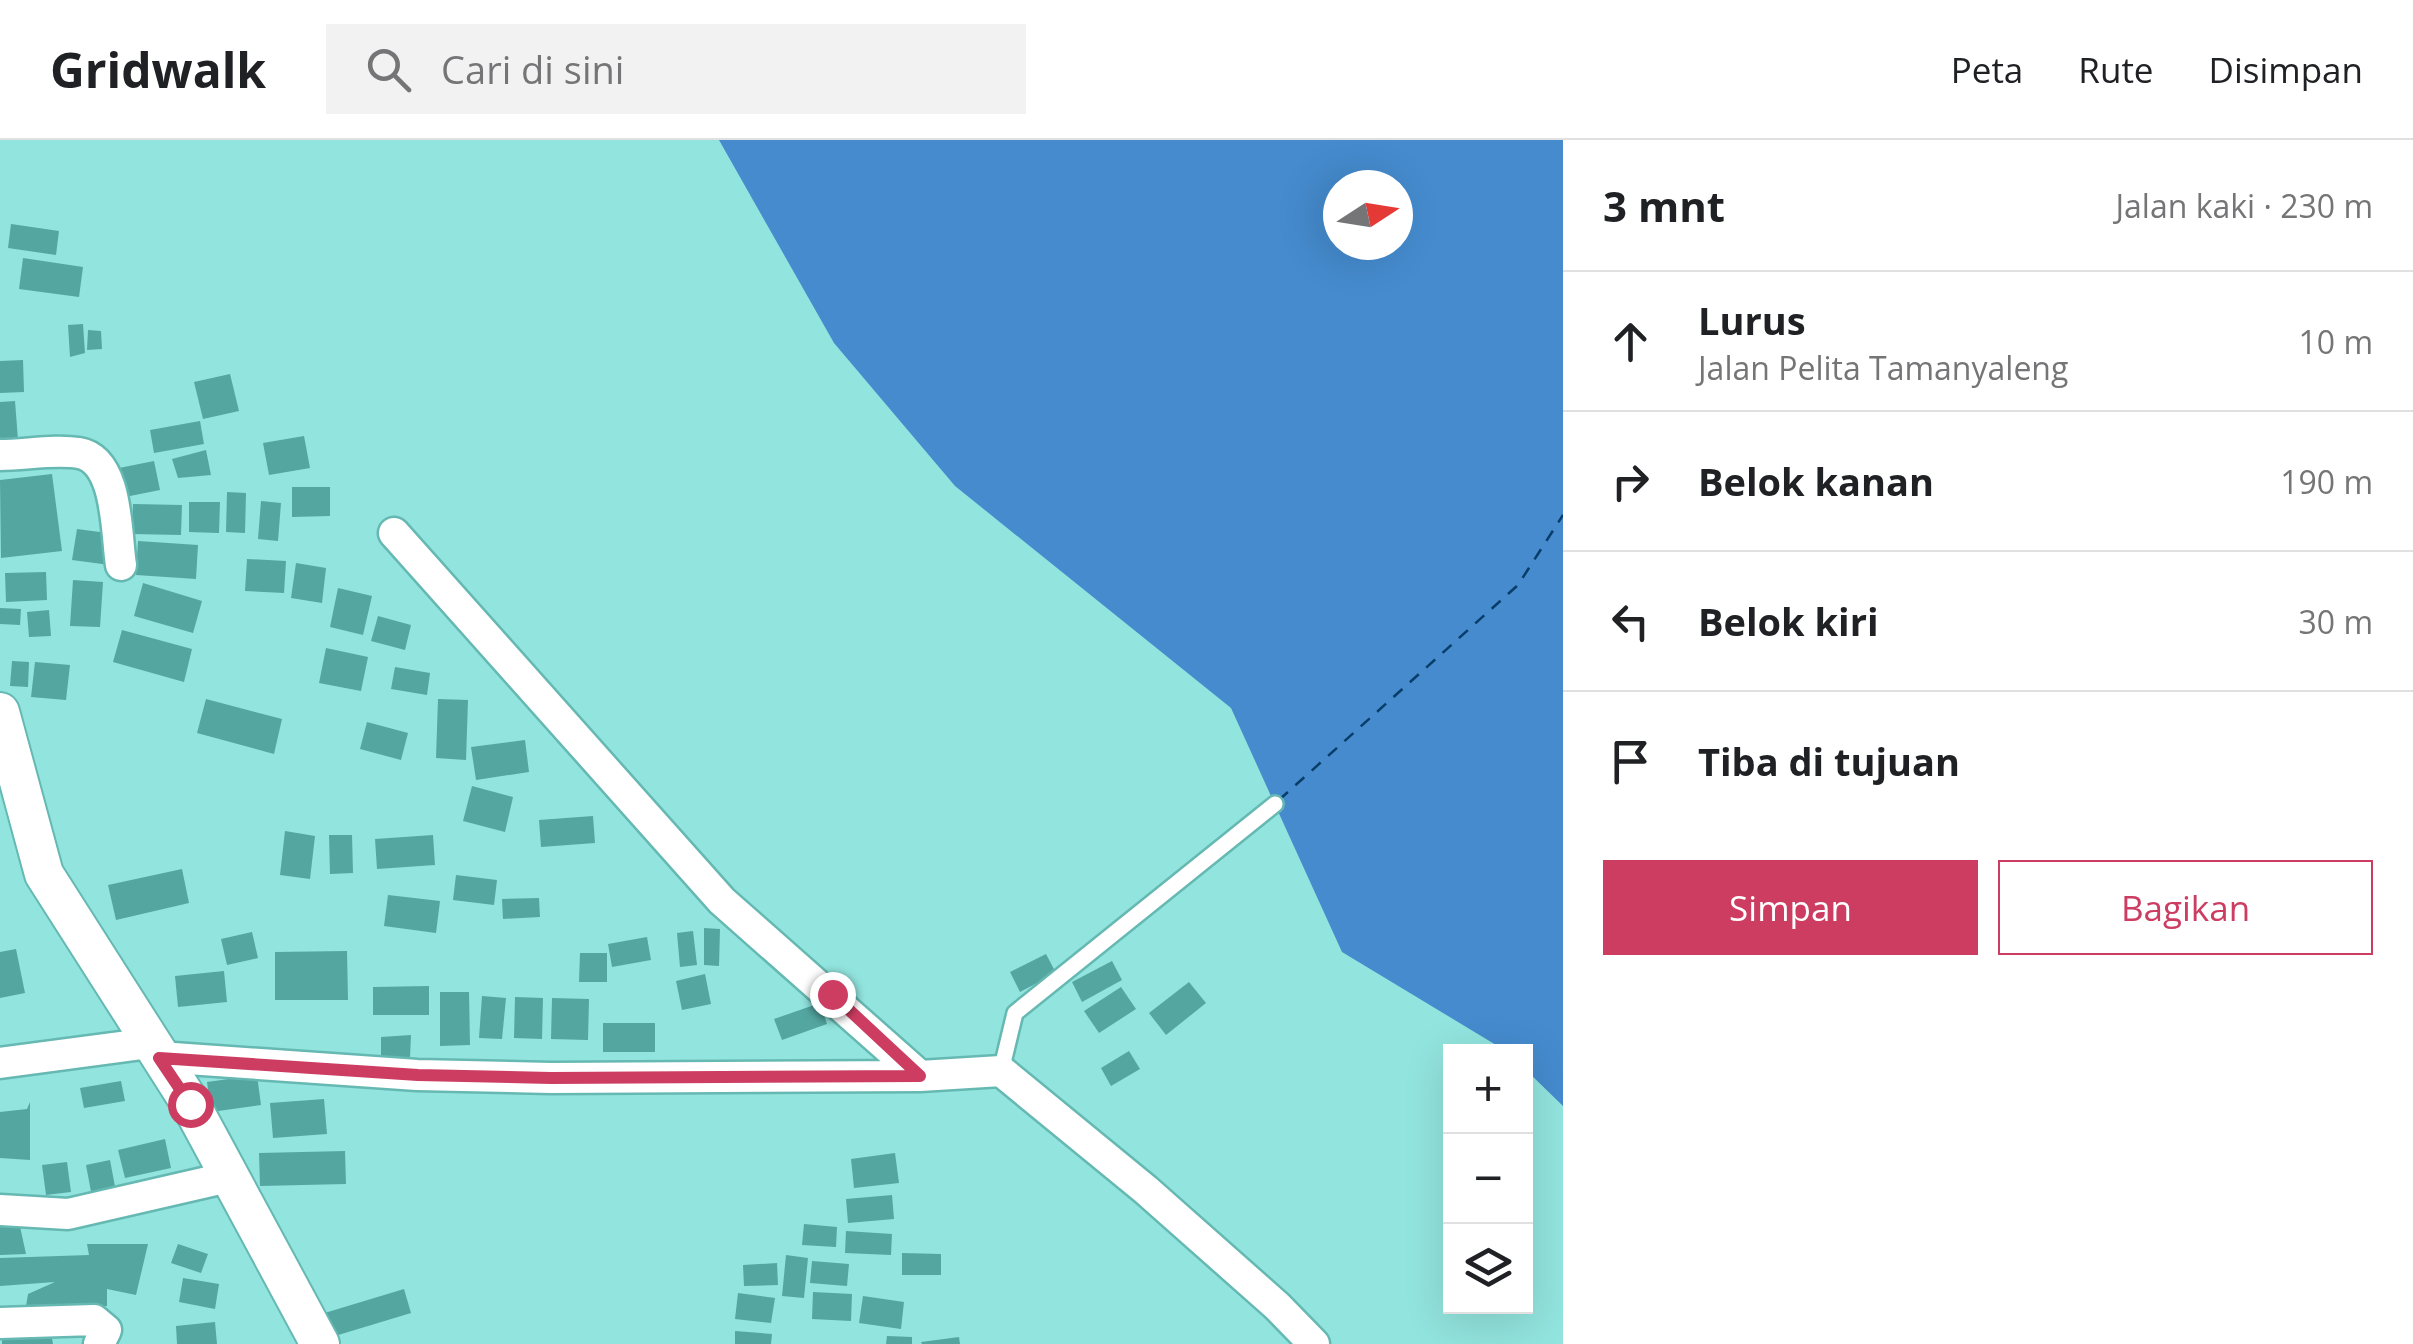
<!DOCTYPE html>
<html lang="id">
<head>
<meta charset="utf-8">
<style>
	body { margin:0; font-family:"Open Sans",sans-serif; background:#f2f2f2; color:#202124 }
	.controls { position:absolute; right:30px; bottom:30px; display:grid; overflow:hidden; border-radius:0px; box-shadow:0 10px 40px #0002 }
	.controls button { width:90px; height:90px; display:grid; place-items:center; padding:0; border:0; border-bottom:2px solid #e0e0e0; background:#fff; color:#202124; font:50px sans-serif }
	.compass { position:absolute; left:1323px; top:30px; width:90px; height:90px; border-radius:50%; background:#fff; box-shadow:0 10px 40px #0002; rotate:78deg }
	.stop { position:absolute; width:30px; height:30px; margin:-22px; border:8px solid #cc3d61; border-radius:50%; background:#fff }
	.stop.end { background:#cc3d61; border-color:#fff; box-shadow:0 2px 10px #0008 }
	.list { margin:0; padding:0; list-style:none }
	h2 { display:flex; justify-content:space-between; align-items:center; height:130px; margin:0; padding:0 40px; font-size:42px }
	h2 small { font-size:32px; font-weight:400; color:#757577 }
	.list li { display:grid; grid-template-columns:65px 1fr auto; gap:30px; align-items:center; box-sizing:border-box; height:140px; padding:0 40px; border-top:2px solid #e0e0e0 }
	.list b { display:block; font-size:38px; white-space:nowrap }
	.list p { margin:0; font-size:32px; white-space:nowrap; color:#757577 }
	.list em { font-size:32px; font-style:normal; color:#757577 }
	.actions { display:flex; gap:20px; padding:30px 40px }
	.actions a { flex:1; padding:22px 0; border:2px solid #cc3d61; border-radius:0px; text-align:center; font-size:35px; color:#cc3d61 }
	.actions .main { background:#cc3d61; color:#fff }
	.icon { flex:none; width:55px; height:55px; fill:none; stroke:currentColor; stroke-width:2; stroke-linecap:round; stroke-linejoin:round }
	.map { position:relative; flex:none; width:1563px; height:1204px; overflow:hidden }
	header { display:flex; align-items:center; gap:60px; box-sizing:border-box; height:140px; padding:0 50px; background:#fff; border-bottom:2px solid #e0e0e0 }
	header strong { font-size:48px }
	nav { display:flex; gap:55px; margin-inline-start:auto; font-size:35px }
	.search { width:700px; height:90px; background:#f2f2f2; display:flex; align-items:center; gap:25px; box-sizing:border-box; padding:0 35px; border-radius:0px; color:#757577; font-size:38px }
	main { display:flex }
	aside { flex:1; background:#fff }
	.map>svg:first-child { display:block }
	.water { fill:#458bce; fill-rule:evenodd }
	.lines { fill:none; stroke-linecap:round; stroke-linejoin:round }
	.ferry { stroke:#093d69; stroke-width:2.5; stroke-dasharray:12 10; stroke-linecap:butt }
	.building { fill:#54a6a1 }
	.service-casing { stroke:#66b8b2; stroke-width:20 }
	.minor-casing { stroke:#66b8b2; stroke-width:35 }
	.tertiary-casing { stroke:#66b8b2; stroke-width:42 }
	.service { stroke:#fff; stroke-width:15 }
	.minor { stroke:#fff; stroke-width:30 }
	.tertiary { stroke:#fff; stroke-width:38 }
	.route { stroke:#cc3d61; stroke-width:12 }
</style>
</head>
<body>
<header>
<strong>Gridwalk</strong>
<div class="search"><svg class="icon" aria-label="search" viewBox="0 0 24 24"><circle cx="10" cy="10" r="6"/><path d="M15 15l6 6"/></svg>Cari di sini</div>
<nav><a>Peta</a><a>Rute</a><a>Disimpan</a></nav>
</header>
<main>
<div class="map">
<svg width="1563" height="1204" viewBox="0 0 1563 1204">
	<rect width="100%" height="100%" fill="#92e4de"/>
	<!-- water -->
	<path class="water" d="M719,0h844v966l-37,-36v-18l-20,-1 -164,-99 -111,-244 -276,-222 -121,-143zM1338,45h60v60h-60z"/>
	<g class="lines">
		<!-- ferry -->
		<path class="ferry" d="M1279,660l239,-215 45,-70"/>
	</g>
	<!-- building -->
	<path class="building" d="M11,84l48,7 -3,24 -48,-7z
		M23,118l60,9 -4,30 -60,-8z
		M83,184l2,29 -15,4 -2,-32z
		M88,190l13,1 1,18 -15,1z
		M23,220l1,32 -24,1v-32z
		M230,234l9,37 -36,8 -9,-37z
		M15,261l3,39 -18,1v-39z
		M200,281l4,23 -50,9 -4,-23z
		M304,296l6,32 -41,7 -6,-32z
		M206,310l5,25 -33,3 -6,-19z
		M154,321l6,29 -40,8 -6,-29z
		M52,334l10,77 -61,7 -1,-78z
		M292,347h38v29l-38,1z
		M227,352l19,1 -1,40 -19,-1z
		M261,361l20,2 -3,38 -20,-2z
		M189,362h31l-1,31 -30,-1z
		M133,364l49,1 -1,30 -49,-1z
		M77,389l38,5 -5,31 -38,-5z
		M138,401l60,4 -2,34 -60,-4z
		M247,419l39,2 -2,32 -39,-2z
		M296,423l30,5 -4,35 -31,-5z
		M46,432l1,28 -41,2 -1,-29z
		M73,440l30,2 -3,45 -30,-1z
		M143,443l59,18 -9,32 -59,-17z
		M338,448l34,8 -9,39 -33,-8z
		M0,468l21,1 -1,16 -20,-1z
		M49,470l2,26 -22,1 -2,-25z
		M378,476l33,9 -6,25 -34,-9z
		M122,490l70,19 -8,33 -71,-20z
		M326,508l42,9 -7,34 -42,-8z
		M12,521l17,1 -1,25 -18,-1z
		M35,522l35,3 -4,35 -35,-3z
		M395,527l35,6 -3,22 -36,-6z
		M206,559l76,20 -8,35 -77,-21z
		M438,559l30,1 -2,60 -30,-2z
		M367,582l41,11 -7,27 -41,-11z
		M525,600l4,32 -53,8 -5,-33z
		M472,646l41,11 -8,35 -42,-11z
		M593,676l2,27 -54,4 -2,-27z
		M285,691l30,5 -5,43 -30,-4z
		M329,695h23l1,38 -23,1z
		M433,695l2,30 -58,4 -2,-30z
		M182,729l7,34 -73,17 -8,-35z
		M456,735l41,5 -3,25 -41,-5z
		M388,755l52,6 -4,32 -52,-7z
		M539,758l1,19 -37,2 -1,-20z
		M704,788l16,1 -1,37 -15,-1z
		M693,791l4,34 -17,2 -3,-34z
		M252,792l6,26 -31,7 -6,-26z
		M647,797l4,23 -39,7 -4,-23z
		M16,809l9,44 -25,5v-46z
		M347,811l1,49h-73v-48z
		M580,813h27v29h-28z
		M1046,814l10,19 -36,19 -10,-20z
		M1112,821l10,19 -40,22 -10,-20z
		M224,831l3,31 -49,5 -3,-31z
		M705,834l6,30 -29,6 -6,-29z
		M1189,842l17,21 -40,32 -17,-22z
		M429,846v29h-56v-28z
		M1121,847l15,22 -37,24 -15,-22z
		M440,852h29l1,53 -30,1z
		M482,856l24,2 -4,41 -23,-1z
		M515,857l28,1 -1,41 -28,-1z
		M552,858l37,1 -1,41 -37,-1z
		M820,863l7,21 -45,16 -8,-21z
		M603,883h52v29h-52z
		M411,895l-1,23 -29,-1v-20z
		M1129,911l11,18 -29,17 -10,-18z
		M257,935l4,30 -50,7 -4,-30z
		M121,941l4,20 -41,7 -4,-20z
		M324,959l3,35 -54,4 -3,-35z
		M30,962v58l-30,-2v-46l27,-3z
		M165,999l6,29 -46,10 -7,-28z
		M345,1011l1,33 -86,2 -1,-33z
		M895,1013l4,30 -45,5 -3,-29z
		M110,1020l6,32 -24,5 -6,-32z
		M67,1022l4,30 -25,3 -4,-30z
		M892,1055l2,24 -46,4 -2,-24z
		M0,1082h19l7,32 -26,1z
		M804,1084l33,3 -1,20 -34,-2z
		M846,1091l46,3 -1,21 -46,-2z
		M87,1104h61l-12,51 -29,-6v17l-38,3 -15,16 -28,-19 2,-12 27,-12 -55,4v-28l89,-3z
		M178,1104l30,10 -7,19 -30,-10z
		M902,1113l39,1v21h-39z
		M786,1115l22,3 -4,40 -22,-2z
		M812,1121l37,3 -2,22 -37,-3z
		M777,1123l1,22 -34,1 -1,-21z
		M183,1138l36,6 -4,25 -36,-7z
		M404,1149l7,24 -86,26 -7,-24z
		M813,1152l39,2 -1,27 -39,-2z
		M738,1153l37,5 -4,25 -36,-4z
		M863,1156l41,6 -3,27 -42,-6z
		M215,1182l2,22h-40l-1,-18z
		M735,1191l37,3 -1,10h-36z
		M887,1196l25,1v7h-26z
		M959,1197l1,7h-38l-1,-2z
		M52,1198l1,6h-51v-4z"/>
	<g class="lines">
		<!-- service casing -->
		<g class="service-casing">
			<path id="service" d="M1001,931l14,-58 260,-209"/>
		</g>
		<!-- minor casing -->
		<g class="minor-casing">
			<path id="minor" d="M0,315c25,0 55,-6 79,-2 40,7 37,82 42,112
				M159,917l258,18 134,3 369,-2 -198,-175 -328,-368
				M0,923l150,-20
				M920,936l81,-5 145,119 131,116 37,38
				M0,1070l68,4 161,-37
				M0,1183l94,-3 12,10 -7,14"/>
		</g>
		<!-- tertiary casing -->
		<g class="tertiary-casing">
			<path id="tertiary" d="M0,572l44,162 146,229 130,241"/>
		</g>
		<!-- service -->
		<use href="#service" class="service"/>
		<!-- minor -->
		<use href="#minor" class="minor"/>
		<!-- tertiary -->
		<use href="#tertiary" class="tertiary"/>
	</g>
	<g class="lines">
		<!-- route -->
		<path class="route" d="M190,964l-31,-46 259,17 133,3 369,-2 -88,-82"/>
	</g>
</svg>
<div class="controls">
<button>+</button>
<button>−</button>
<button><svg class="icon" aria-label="layers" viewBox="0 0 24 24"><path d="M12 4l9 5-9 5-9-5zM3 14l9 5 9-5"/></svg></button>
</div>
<svg class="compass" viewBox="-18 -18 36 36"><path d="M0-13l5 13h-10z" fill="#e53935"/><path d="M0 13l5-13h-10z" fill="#757577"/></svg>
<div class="stop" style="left:190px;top:964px"></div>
<div class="stop end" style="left:832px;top:854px"></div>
</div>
<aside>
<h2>3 mnt<small>Jalan kaki · 230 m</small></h2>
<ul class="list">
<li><svg class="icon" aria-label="ahead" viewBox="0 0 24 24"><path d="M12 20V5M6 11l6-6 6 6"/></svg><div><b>Lurus</b><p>Jalan Pelita Tamanyaleng</p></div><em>10 m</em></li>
<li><svg class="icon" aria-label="right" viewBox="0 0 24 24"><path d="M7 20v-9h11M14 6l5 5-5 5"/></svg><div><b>Belok kanan</b></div><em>190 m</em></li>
<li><svg class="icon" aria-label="left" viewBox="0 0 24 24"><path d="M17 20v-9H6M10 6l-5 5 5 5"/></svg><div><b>Belok kiri</b></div><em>30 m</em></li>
<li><svg class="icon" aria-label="arrive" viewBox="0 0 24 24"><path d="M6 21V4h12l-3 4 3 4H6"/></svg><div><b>Tiba di tujuan</b></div></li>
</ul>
<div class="actions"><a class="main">Simpan</a><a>Bagikan</a></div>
</aside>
</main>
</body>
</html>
